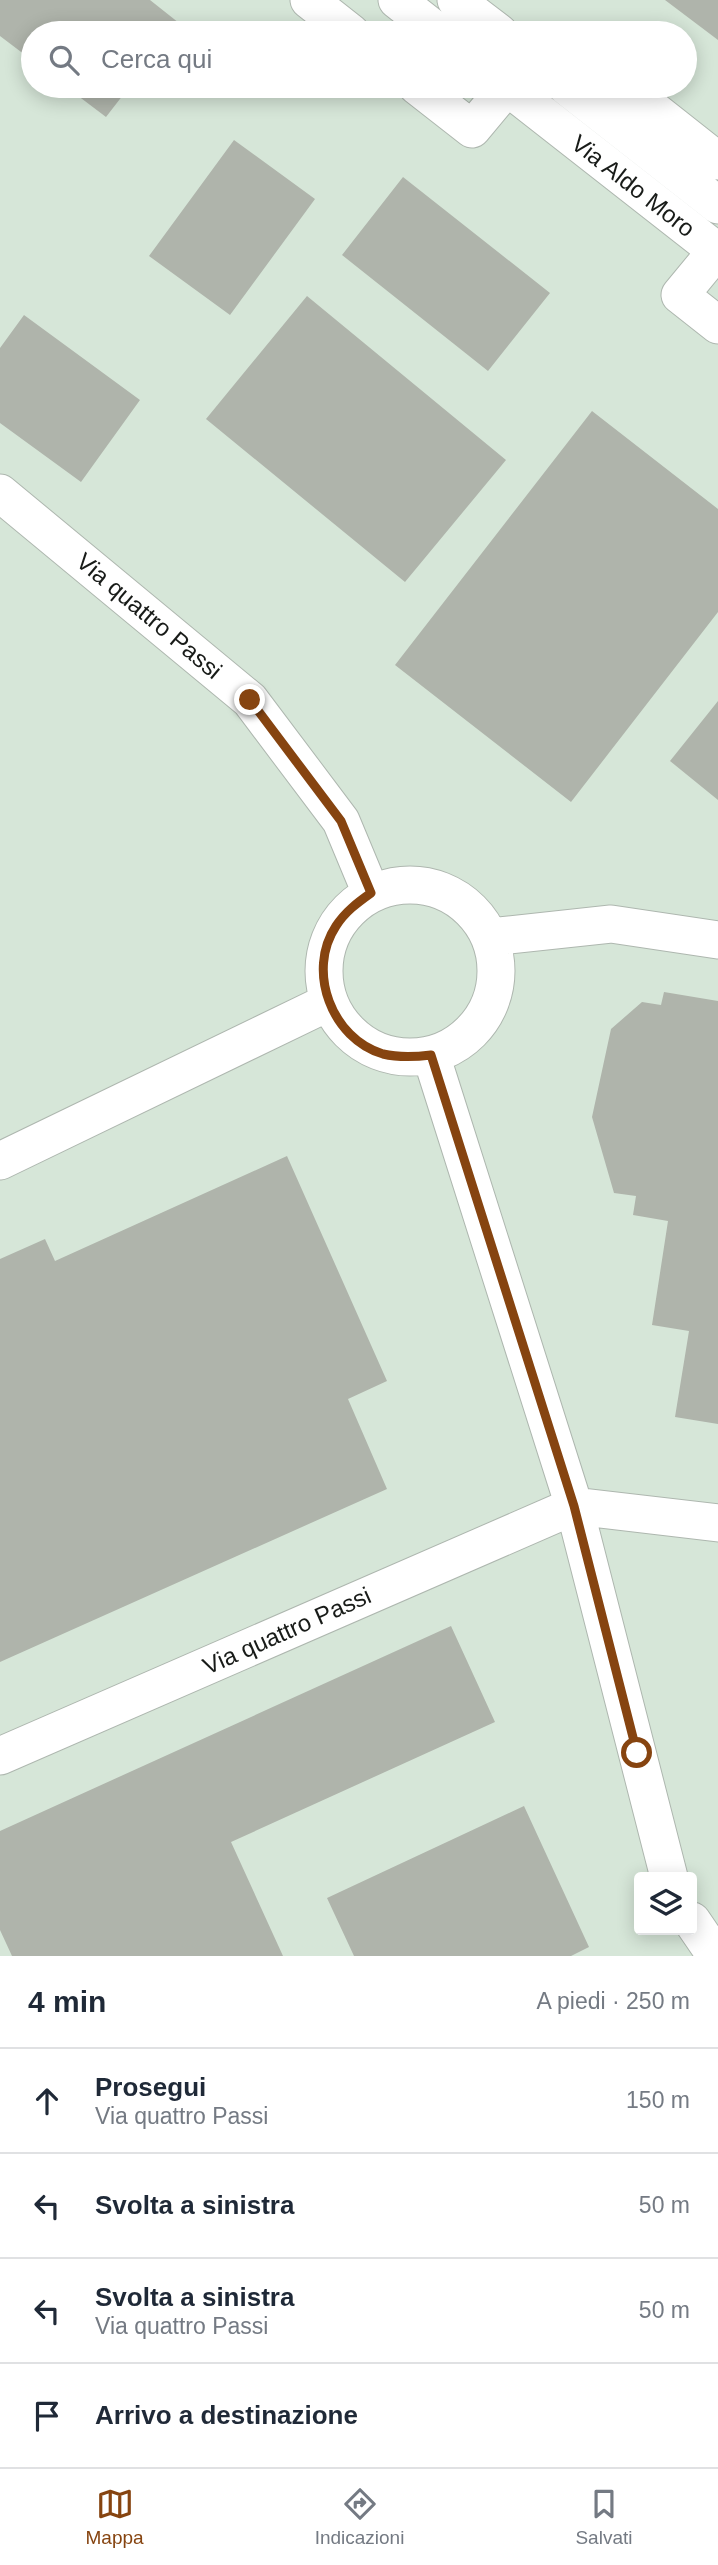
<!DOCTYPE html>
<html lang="it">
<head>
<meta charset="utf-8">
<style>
	body { margin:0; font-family:Helvetica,sans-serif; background:#f6f6f7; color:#1f2937 }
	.controls { position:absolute; right:21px; bottom:21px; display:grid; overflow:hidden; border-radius:7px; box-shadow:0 4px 18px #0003 }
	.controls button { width:63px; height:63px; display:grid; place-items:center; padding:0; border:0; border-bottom:2px solid #e0e1e3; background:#fff; color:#1f2937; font:35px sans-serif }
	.stop { position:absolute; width:21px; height:21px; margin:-16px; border:5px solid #864410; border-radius:50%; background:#fff }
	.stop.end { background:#864410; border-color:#fff; box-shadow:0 2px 7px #0008 }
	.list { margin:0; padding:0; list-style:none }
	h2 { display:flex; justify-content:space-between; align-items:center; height:91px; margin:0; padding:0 28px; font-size:30px }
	h2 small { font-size:23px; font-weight:400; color:#747a83 }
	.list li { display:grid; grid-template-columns:46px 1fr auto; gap:21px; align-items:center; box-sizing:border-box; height:105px; padding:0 28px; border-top:2px solid #e0e1e3 }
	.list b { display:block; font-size:26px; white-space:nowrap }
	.list p { margin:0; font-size:23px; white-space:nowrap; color:#747a83 }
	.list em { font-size:23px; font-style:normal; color:#747a83 }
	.icon { flex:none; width:38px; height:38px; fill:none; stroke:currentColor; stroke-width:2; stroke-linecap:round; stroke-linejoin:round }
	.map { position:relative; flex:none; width:718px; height:1956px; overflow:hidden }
	.search { position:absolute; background:#fff; box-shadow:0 4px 18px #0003; left:21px; right:21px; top:21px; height:77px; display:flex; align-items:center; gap:18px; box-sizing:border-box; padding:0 24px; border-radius:38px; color:#747a83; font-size:26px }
	.sheet { height:511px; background:#fff }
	nav { display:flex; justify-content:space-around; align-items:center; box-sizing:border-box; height:98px; border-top:2px solid #e0e1e3; background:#fff; font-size:19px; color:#747a83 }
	nav a { display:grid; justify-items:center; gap:4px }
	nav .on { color:#864410 }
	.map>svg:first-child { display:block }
	.built { fill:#d6e6d8; fill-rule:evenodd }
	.building { fill:#afb4ab }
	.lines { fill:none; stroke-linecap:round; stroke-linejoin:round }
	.minor-casing { stroke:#aeb7af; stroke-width:39 }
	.minor { stroke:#fff; stroke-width:37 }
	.route { stroke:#864410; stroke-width:9 }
	.labels { text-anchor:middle; stroke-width:6; stroke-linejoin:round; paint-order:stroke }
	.street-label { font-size:24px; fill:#181b18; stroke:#fff }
</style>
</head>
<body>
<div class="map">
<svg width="718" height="1956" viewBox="0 0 718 1956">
	<rect width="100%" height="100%" fill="#e6efe7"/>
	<!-- built -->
	<path class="built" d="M0,0h718v1956h-718zM33,33h652v53h-652zM639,1877h53v53h-53z"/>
	<!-- building -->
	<path class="building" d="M0,0h150l29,23 -8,10h-138v28l-33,-25z
		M665,0h53v40z
		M65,86h65l-24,31z
		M234,140l81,59 -85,116 -81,-59z
		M403,177l147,116 -62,78 -146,-116z
		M307,296l199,164 -101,122 -199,-163z
		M24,315l116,85 -59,82 -81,-59v-75z
		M592,411l126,98v103l-147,190 -176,-137z
		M718,701v99l-48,-39z
		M664,992l54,9v423l-43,-7 14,-86 -37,-6 16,-104 -35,-6 3,-19 -22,-3 -22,-76 19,-88 31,-27 19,3z
		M287,1156l100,225 -39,18 39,90 -387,173v-403l45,-20 10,22z
		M451,1626l44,96 -264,120 52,114h-271l-12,-26v-99z
		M524,1806l65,141 -18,9h-217l-27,-58z"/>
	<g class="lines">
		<!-- minor casing -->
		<g class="minor-casing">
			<path id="minor" d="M309,0l42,33
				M397,0l42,33
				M456,0l43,33
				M417,86l55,43 35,-42
				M506,86l212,166
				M566,86l152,119
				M623,86l95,75
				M718,249l-38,46 38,30
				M0,493l250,207 91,121 30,72
				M324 971a86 86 0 1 1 172 0a86 86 0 1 1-172 0Z
				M490,937l121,-13 107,16
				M431,1055l143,451 95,371
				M0,1161l329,-159
				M0,1756l574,-250 144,17
				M692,1921l24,35"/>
		</g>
		<!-- minor -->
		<use href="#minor" class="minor"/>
	</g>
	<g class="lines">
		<!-- route -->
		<path class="route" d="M250,700l91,121 30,72c-14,10 -26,19 -35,33 -30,45 -4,113 47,128 17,4 32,3 48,1l143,451 63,247"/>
	</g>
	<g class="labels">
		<!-- street labels -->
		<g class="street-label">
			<text transform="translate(633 186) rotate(38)" y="8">Via Aldo Moro</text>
			<text transform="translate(149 616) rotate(40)" y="8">Via quattro Passi</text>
			<text transform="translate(287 1631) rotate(-24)" y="8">Via quattro Passi</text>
		</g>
	</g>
</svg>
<div class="controls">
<button><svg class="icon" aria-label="layers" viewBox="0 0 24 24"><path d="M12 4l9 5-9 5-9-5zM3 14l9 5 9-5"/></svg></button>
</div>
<div class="stop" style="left:637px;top:1753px"></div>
<div class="stop end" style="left:250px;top:700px"></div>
<div class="search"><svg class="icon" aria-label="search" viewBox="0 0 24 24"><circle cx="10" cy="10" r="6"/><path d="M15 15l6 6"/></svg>Cerca qui</div>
</div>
<section class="sheet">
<h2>4 min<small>A piedi · 250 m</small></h2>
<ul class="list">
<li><svg class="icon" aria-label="ahead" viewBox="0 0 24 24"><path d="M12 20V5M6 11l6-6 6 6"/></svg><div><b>Prosegui</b><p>Via quattro Passi</p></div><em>150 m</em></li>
<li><svg class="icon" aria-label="left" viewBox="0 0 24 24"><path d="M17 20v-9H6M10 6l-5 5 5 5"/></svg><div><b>Svolta a sinistra</b></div><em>50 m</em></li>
<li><svg class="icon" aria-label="left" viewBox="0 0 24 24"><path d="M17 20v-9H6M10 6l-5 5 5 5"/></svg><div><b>Svolta a sinistra</b><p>Via quattro Passi</p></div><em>50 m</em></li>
<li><svg class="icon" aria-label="arrive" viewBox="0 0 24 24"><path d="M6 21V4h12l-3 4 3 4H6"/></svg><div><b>Arrivo a destinazione</b></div></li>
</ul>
</section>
<nav>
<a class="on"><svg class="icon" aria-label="map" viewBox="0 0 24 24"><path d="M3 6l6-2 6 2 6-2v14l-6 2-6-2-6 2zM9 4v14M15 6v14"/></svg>Mappa</a>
<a><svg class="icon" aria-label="directions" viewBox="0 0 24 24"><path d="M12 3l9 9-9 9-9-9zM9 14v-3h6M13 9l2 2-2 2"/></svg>Indicazioni</a>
<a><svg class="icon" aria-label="saved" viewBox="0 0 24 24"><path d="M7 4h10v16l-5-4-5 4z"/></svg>Salvati</a>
</nav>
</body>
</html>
